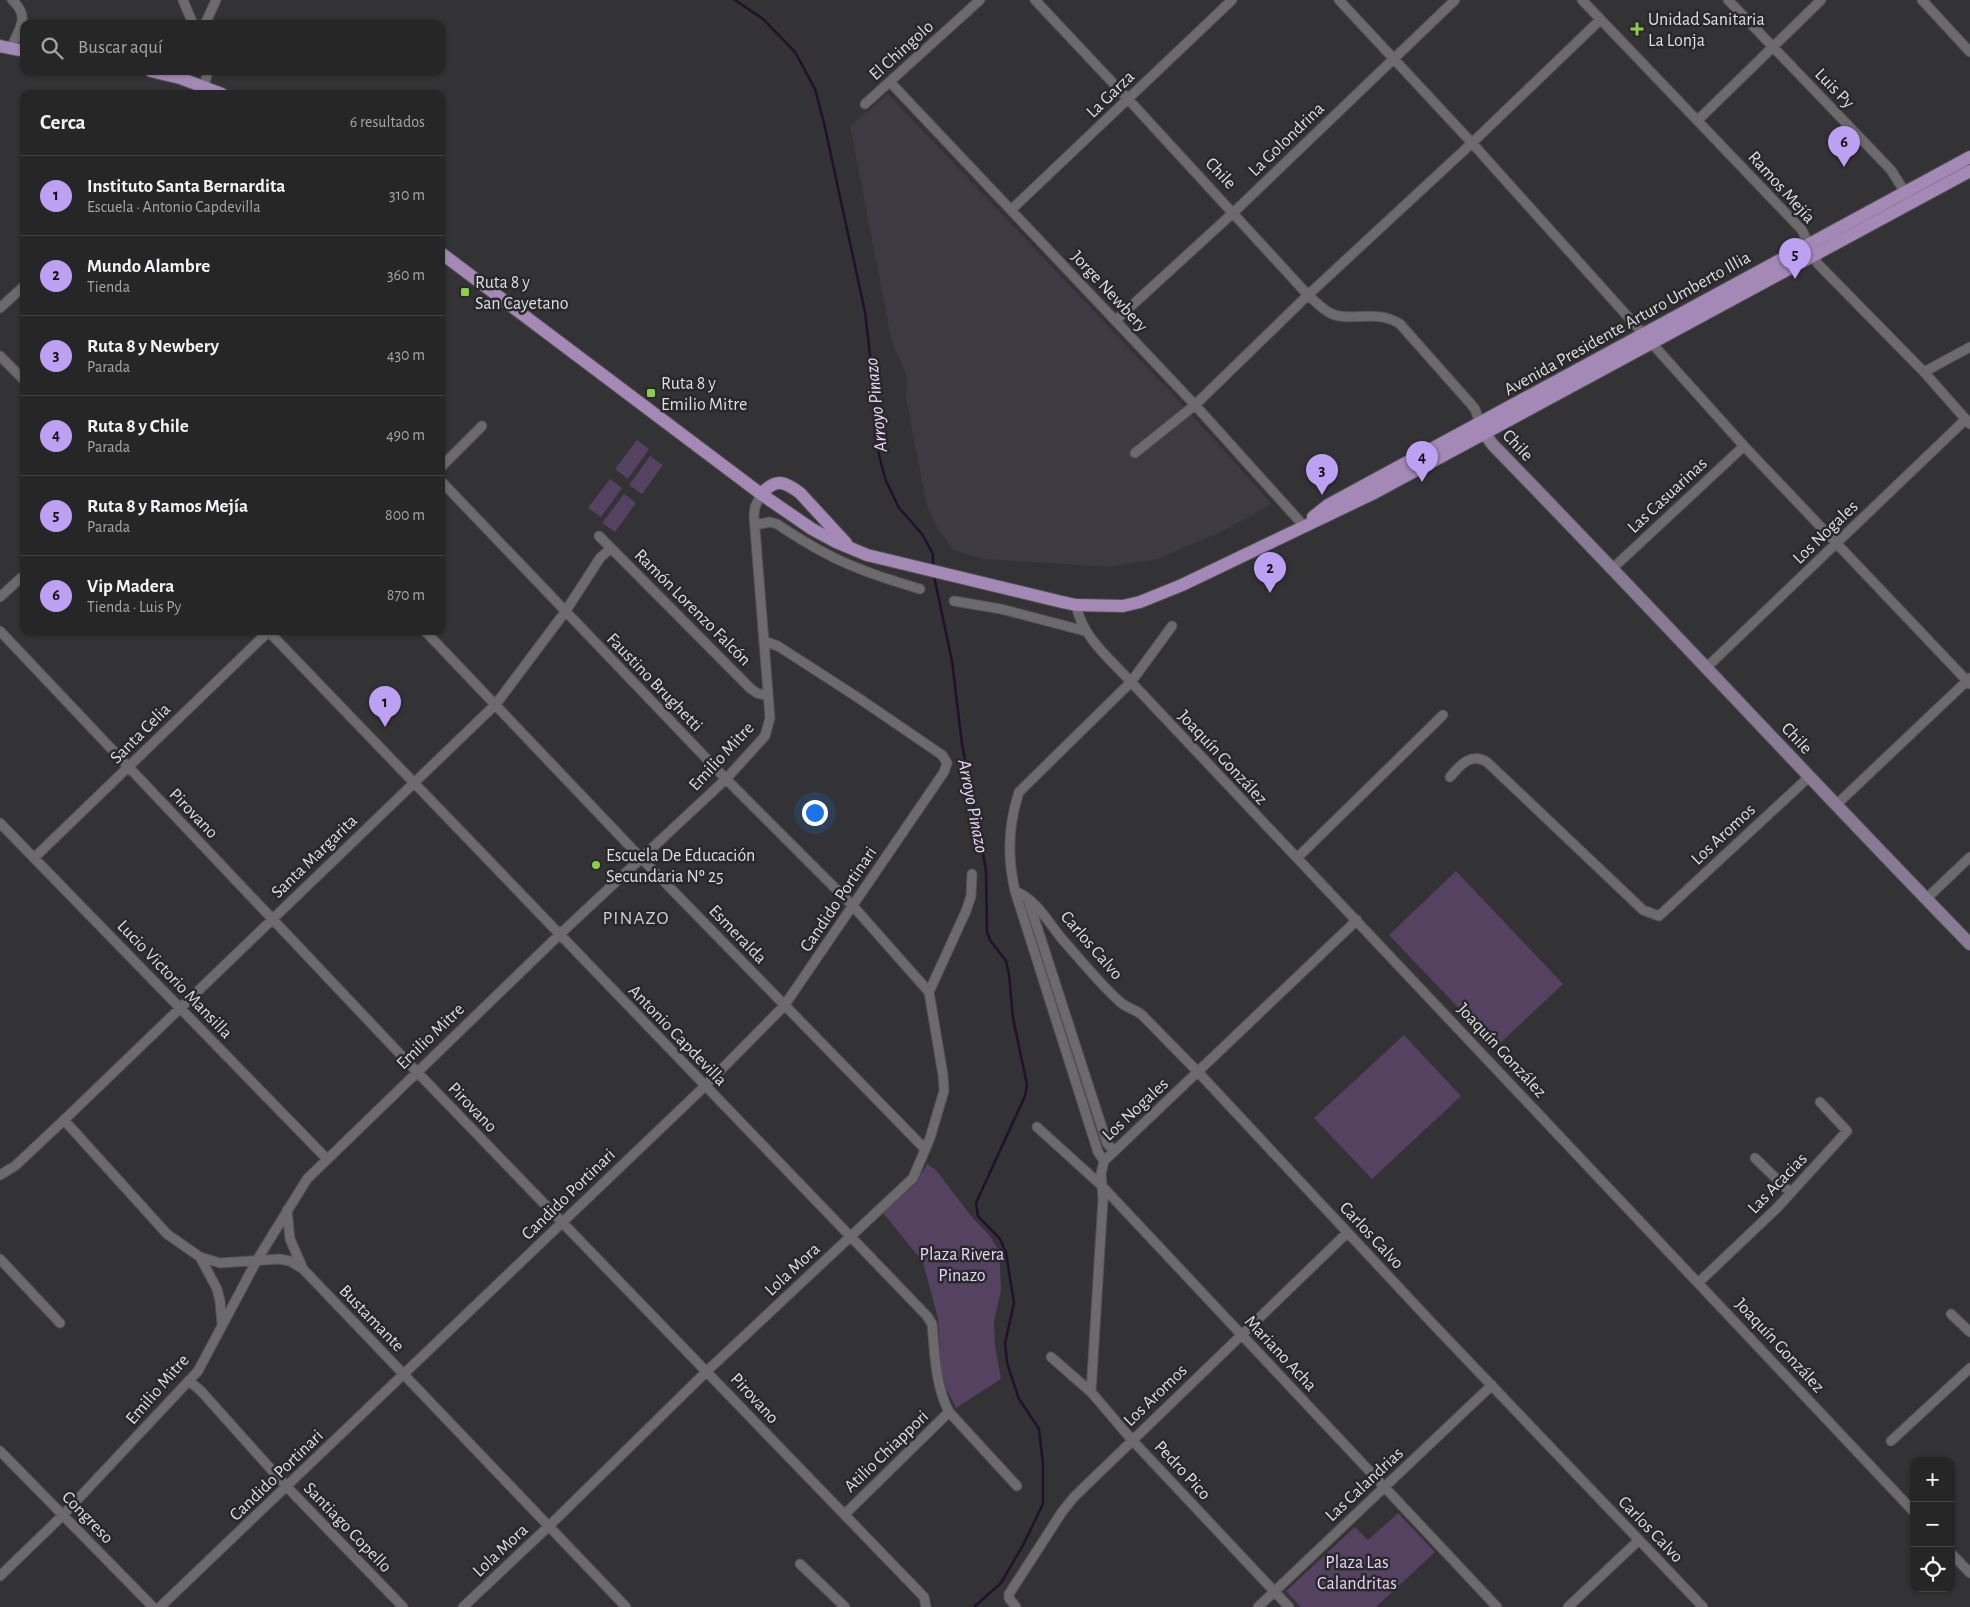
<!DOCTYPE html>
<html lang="es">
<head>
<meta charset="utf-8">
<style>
	body { margin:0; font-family:"Alegreya Sans",sans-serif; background:#323233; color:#f1f3f6 }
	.controls { position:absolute; right:15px; bottom:15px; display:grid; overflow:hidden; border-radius:10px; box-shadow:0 1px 4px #0004 }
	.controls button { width:45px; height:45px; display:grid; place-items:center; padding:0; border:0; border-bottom:1px solid #424344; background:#262627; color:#f1f3f6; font:25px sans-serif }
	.you { position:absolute; left:814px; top:812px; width:18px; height:18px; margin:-12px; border:4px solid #fff; border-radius:50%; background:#1a73e8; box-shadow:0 0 0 8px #1a73e833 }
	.badge { display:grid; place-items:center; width:32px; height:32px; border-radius:50%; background:#bca0f2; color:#111; font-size:16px; font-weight:700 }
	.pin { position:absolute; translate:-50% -41px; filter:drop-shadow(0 1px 2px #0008) }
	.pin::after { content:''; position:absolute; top:26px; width:18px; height:15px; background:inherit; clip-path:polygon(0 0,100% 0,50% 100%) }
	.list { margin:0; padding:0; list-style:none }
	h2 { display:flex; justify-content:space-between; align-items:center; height:65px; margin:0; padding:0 20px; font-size:21px }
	h2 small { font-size:16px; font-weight:400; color:#a4a5a7 }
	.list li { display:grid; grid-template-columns:32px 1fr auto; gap:15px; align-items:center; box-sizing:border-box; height:80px; padding:0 20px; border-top:1px solid #424344 }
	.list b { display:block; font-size:19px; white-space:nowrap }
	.list p { margin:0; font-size:16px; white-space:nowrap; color:#a4a5a7 }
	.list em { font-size:16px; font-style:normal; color:#a4a5a7 }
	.icon { flex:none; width:28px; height:28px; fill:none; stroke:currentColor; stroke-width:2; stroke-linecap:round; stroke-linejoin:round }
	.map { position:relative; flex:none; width:1970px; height:1607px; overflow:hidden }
	.search { position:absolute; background:#262627; box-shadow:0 1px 4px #0004; left:20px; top:20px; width:425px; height:55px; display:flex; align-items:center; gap:12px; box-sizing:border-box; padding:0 18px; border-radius:10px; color:#a4a5a7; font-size:19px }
	.panel { position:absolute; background:#262627; box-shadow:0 1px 4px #0004; left:20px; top:90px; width:425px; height:545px; border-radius:10px }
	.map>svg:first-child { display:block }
	.built { fill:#3e3a41 }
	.green { fill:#544260 }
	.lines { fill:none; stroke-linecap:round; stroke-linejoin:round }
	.stream { stroke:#22102c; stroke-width:2.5 }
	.street-casing { stroke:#525153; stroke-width:11 }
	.secondary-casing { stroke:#525153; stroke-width:14 }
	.primary-casing { stroke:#525153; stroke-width:14 }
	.street { stroke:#6c6a6d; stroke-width:9 }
	.secondary { stroke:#887a92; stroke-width:12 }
	.primary { stroke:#a489b6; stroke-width:12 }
	.poi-dot { fill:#8cce45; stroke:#29282a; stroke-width:2 }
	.labels { text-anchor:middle; stroke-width:5; stroke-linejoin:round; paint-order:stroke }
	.poi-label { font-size:18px; fill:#dfdee0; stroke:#29282a; text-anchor:start }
	.street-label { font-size:18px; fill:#dfdee0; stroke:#29282a }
	.park-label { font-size:18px; fill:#e9d4f7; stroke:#29282a }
	.water-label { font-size:19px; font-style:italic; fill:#ecd8fb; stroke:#29282a }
	.neighbourhood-label { font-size:19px; letter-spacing:1px; fill:#cdcbce; stroke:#29282a }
</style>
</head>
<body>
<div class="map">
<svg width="1970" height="1607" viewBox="0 0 1970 1607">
	<rect width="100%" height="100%" fill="#333234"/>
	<!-- built -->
	<path class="built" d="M888,94l292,308 92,102 -53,29 -62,26 -46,8 -127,-8 -31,-9 -15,-21 -11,-22 -21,-109 1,-22 -15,-33 -42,-217z"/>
	<!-- green -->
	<path class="green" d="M637,440l12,9 -21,30 -13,-10z
		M650,456l13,9 -21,29 -13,-9z
		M610,479l12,9 -21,29 -13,-9z
		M624,494l12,9 -21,29 -13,-9z
		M1456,871l107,113 -67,63 -107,-112z
		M1404,1035l57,61 -89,83 -58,-61z
		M927,1164l8,5 37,48 17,18 8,12 3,16 1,27 -7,32 1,24 6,33 -45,29 -10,-20 -5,-19 -3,-50 -15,-57 -40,-49 33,-30z
		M1398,1513l37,39 -59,55h-75l-15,-16 69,-64 13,13z"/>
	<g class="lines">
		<!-- stream -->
		<path class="stream" d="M735,0l28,19 32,33 20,37 9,34 41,189 11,94 -1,31 6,26 5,18 13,27 23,26 11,20v12
			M934,576l18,85 10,83 24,126 1,62 3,8 16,21 3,13 4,44 14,67 -2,11 -49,107 2,13 22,23 6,14 8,50 -9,40 2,20 12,36 20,30 4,35v40l-20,41 -22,38 -27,24"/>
		<!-- street casing -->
		<g class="street-casing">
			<path id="street" d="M183,0l10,24
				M1035,0l93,99 180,196c7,6 14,14 22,18 19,10 45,-5 70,11l70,79 5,6 6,17
				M1339,0l133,143 272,303 226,238
				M1582,0l220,230 16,34 106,108 46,52
				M1728,0l163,170 17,27
				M1922,0l48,52
				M205,24l11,-24
				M11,48c8,-19 20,-31 1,-48
				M890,82l305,323 109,121
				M204,86l4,-15
				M865,104l115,-104
				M1698,120l123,-120
				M1011,210l221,-210
				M0,308l24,-22
				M1116,320l118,-108 221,-212
				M0,356l24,24
				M1924,372l46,-25
				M1135,453l60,-48 113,-110 164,-152 128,-123
				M441,467l41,-41
				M441,481l285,298 127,127 76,86
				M755,525l15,-3 7,2c15,10 31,20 46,28 31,17 64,27 97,37
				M599,536l152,153 6,4 11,3
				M1613,568l131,-122
				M0,597l24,-22
				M954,601l47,8 84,22
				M1076,605c6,32 34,54 55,77l783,830
				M0,631l417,441 507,525 2,10
				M268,631l659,685 5,8c3,31 3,60 17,88l68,74
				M425,631l216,227 284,291
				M1706,668l259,-248
				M1450,777c10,-12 21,-25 37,-15l156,148 16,6 150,-139
				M1836,805l134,-127
				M0,823l326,335
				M34,858l235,-227
				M1297,858l146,-143
				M1015,891c22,9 33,31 47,48 18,20 38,45 57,62 7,7 16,8 23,14l56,57 234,251 271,284
				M1028,899l79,244 7,9
				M1926,899l44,-42
				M64,1120l103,114 33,23 20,6 59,-4 11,2 13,8 323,338
				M1037,1127l65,59 395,421
				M1755,1158l36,35
				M1104,1161l-6,-9 -83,-261c-8,-34 -7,-66 4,-99l112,-110 41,-56
				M0,1175l15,-9 49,-46 432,-416 69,-92 35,-54 11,-10
				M287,1210l3,29 13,30
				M200,1257l17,32 3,12 2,23
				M0,1259l60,64
				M1698,1283l79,-75 70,-77 -27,-29
				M1951,1314l19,18
				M1051,1357l40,35 41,48 157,167
				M189,1381l12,10 86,96 116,120
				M1091,1392l12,-193 -2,-25 3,-13 253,-241
				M1891,1441l79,-73
				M0,1451l153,156
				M845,1514l104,-102
				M1951,1553l19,20
				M800,1564l45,43
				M0,1576l63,-61 135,-144 59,-111 50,-81 252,-244 167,-156 39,-43 5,-18 -16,-202 1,-9 6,-13
				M160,1607l545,-521 79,-80 160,-234 3,-9 -5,-8 -85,-58 -79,-51 -14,-5
				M463,1607l86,-81 158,-155 206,-193 17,-40 14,-47 -1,-16 -14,-83 37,-81 5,-15 1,-22
				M1016,1607l-7,-9v-4l53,-82 12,-15 273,-264
				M1258,1607l234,-222
				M1568,1607l71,-67"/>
		</g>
		<!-- secondary casing -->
		<g class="secondary-casing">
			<path id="secondary" d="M1484,433l9,12c161,165 316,334 477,499"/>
		</g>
		<!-- primary casing -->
		<g class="primary-casing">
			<path id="primary" d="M0,46l24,5
				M151,71l29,7 42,16
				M441,253l320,241 51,35 24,13 31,13 195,47 14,3 47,1 17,-4 42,-17 192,-92 596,-322
				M761,494c15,-16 23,-13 39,-1l46,50
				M1313,517l15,-12 642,-348"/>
		</g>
		<!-- street -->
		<use href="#street" class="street"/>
		<!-- secondary -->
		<use href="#secondary" class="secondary"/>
		<!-- primary -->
		<use href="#primary" class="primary"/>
	</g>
	<!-- markers -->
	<g class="poi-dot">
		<path d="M1634.5 21.5h5v5h5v5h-5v5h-5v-5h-5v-5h5z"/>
		<rect x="460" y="287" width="10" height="10" rx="2.5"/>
		<rect x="646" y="388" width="10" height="10" rx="2.5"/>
		<circle cx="596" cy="865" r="5"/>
	</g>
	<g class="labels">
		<!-- poi labels -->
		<g class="poi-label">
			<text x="1648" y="25">Unidad Sanitaria<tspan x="1648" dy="21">La Lonja</tspan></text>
			<text x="475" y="288">Ruta 8 y<tspan x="475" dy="21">San Cayetano</tspan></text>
			<text x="661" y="389">Ruta 8 y<tspan x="661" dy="21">Emilio Mitre</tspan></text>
			<text x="606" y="861">Escuela De Educación<tspan x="606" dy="21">Secundaria Nº 25</tspan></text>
		</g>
		<!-- street labels -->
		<g class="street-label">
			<text transform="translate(901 50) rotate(-42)" y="6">El Chingolo</text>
			<text transform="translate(1835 88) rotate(46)" y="6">Luis Py</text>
			<text transform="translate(1110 94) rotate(-44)" y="6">La Garza</text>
			<text transform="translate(1286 139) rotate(-44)" y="6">La Golondrina</text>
			<text transform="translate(1221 173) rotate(47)" y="6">Chile</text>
			<text transform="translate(1782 187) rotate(48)" y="6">Ramos Mejía</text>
			<text transform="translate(1110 291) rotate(47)" y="6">Jorge Newbery</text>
			<text transform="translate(1627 323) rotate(-29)" y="6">Avenida Presidente Arturo Umberto Illia</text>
			<text transform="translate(1518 445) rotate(47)" y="6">Chile</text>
			<text transform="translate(1667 495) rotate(-43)" y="6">Las Casuarinas</text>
			<text transform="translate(1825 532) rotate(-44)" y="6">Los Nogales</text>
			<text transform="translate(693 607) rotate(45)" y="6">Ramón Lorenzo Falcón</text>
			<text transform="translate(655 682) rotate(46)" y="6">Faustino Brughetti</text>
			<text transform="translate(140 733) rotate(-45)" y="6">Santa Celia</text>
			<text transform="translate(1797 738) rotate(47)" y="6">Chile</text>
			<text transform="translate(721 756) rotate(-47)" y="6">Emilio Mitre</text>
			<text transform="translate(1223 757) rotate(47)" y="6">Joaquín González</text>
			<text transform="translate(194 813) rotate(46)" y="6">Pirovano</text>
			<text transform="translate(1723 834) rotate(-43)" y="6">Los Aromos</text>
			<text transform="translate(314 856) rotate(-44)" y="6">Santa Margarita</text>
			<text transform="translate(838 899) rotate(-56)" y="6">Candido Portinari</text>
			<text transform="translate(738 934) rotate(46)" y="6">Esmeralda</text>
			<text transform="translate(1092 945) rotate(49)" y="6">Carlos Calvo</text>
			<text transform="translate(175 979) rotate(46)" y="6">Lucio Victorio Mansilla</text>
			<text transform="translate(678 1035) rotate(46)" y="6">Antonio Capdevilla</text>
			<text transform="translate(430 1036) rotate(-44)" y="6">Emilio Mitre</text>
			<text transform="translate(1502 1050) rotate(47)" y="6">Joaquín González</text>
			<text transform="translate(473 1107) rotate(46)" y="6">Pirovano</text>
			<text transform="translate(1135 1109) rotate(-43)" y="6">Los Nogales</text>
			<text transform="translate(1777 1183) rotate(-46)" y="6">Las Acacias</text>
			<text transform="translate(568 1194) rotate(-44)" y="6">Candido Portinari</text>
			<text transform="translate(1372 1235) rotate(47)" y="6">Carlos Calvo</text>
			<text transform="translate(792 1269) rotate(-43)" y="6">Lola Mora</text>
			<text transform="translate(372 1318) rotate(46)" y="6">Bustamante</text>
			<text transform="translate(1780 1345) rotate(47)" y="6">Joaquín González</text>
			<text transform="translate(1281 1353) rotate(47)" y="6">Mariano Acha</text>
			<text transform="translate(157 1389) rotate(-49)" y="6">Emilio Mitre</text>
			<text transform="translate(1155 1395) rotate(-44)" y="6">Los Aromos</text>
			<text transform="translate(755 1398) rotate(47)" y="6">Pirovano</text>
			<text transform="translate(886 1451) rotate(-44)" y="6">Atilio Chiappori</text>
			<text transform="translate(1183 1470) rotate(47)" y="6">Pedro Pico</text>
			<text transform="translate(276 1475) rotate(-44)" y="6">Candido Portinari</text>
			<text transform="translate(1364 1484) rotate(-43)" y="6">Las Calandrias</text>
			<text transform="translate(88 1517) rotate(46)" y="6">Congreso</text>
			<text transform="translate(348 1527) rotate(46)" y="6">Santiago Copello</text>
			<text transform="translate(1651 1529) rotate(46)" y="6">Carlos Calvo</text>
			<text transform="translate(500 1550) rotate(-43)" y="6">Lola Mora</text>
		</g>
		<!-- park labels -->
		<g class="park-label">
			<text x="962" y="1260">Plaza Rivera<tspan x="962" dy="21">Pinazo</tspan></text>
			<text x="1357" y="1568">Plaza Las<tspan x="1357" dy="21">Calandritas</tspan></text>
		</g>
		<!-- water labels -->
		<g class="water-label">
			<text transform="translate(875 405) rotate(-96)" y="7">Arroyo Pinazo</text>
			<text transform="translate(974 806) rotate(79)" y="7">Arroyo Pinazo</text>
		</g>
		<!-- neighbourhood labels -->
		<g class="neighbourhood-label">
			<text x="636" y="924">PINAZO</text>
		</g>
	</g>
</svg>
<div class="controls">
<button>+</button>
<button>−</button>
<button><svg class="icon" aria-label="locate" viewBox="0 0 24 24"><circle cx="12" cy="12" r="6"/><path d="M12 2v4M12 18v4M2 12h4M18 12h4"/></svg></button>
</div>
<div class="you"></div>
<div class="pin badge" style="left:385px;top:727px">1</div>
<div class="pin badge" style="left:1270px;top:593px">2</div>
<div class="pin badge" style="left:1322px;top:495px">3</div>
<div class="pin badge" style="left:1422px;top:482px">4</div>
<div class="pin badge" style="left:1795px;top:279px">5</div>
<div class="pin badge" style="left:1844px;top:167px">6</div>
<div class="search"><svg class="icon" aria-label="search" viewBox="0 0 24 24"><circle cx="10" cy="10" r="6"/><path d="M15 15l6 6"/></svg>Buscar aquí</div>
<section class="panel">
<h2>Cerca<small>6 resultados</small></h2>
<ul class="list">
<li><span class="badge">1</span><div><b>Instituto Santa Bernardita</b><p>Escuela · Antonio Capdevilla</p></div><em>310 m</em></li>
<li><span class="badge">2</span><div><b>Mundo Alambre</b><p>Tienda</p></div><em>360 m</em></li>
<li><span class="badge">3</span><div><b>Ruta 8 y Newbery</b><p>Parada</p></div><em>430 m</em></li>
<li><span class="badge">4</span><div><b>Ruta 8 y Chile</b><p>Parada</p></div><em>490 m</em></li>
<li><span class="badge">5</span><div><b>Ruta 8 y Ramos Mejía</b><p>Parada</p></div><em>800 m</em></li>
<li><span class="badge">6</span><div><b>Vip Madera</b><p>Tienda · Luis Py</p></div><em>870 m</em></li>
</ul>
</section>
</div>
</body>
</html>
